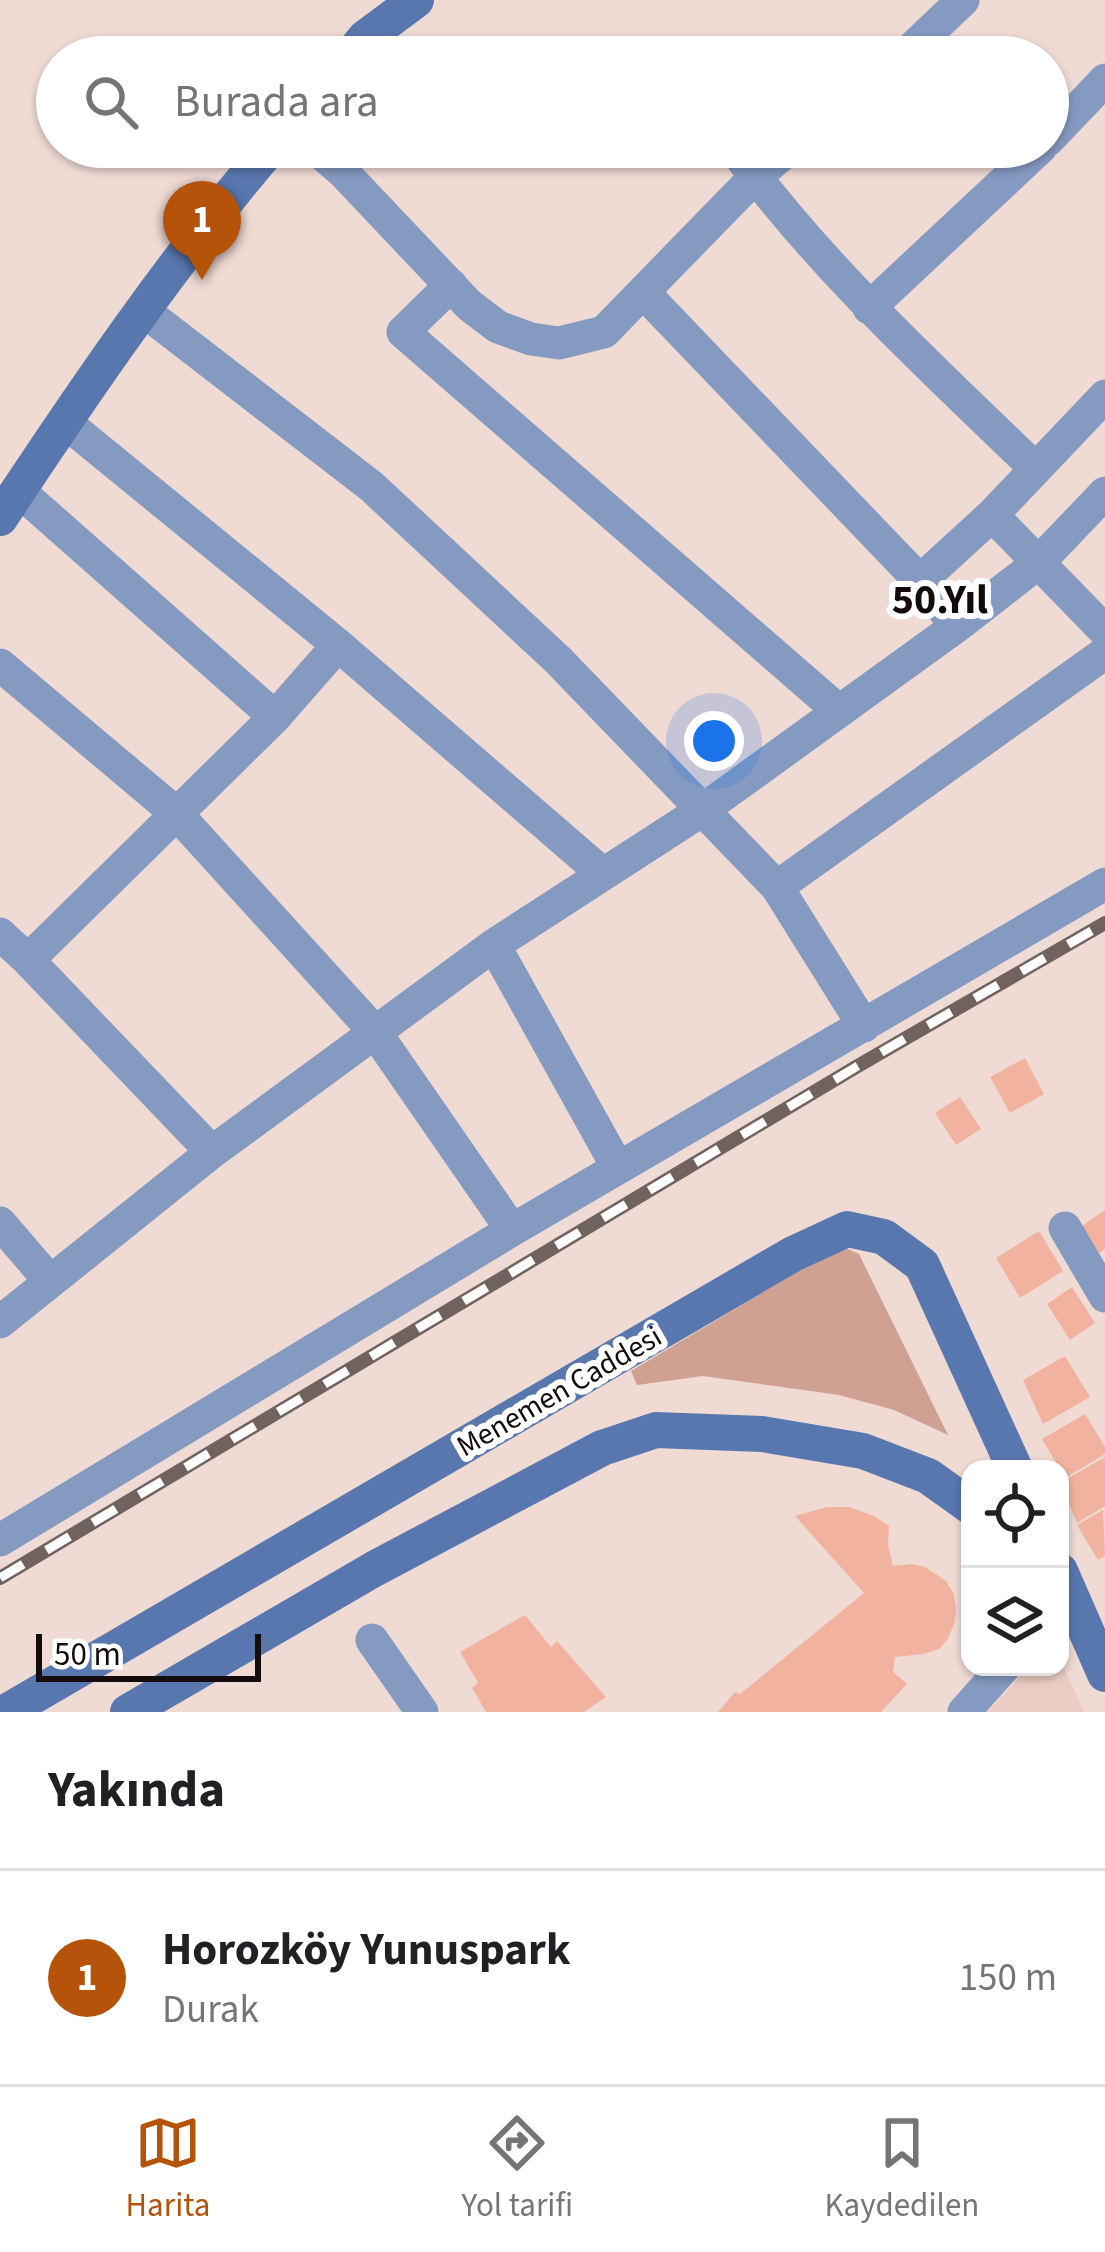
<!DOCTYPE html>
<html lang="tr">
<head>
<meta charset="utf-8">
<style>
	body { margin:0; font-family:"Source Sans 3",sans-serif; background:#f6f6f6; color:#202124 }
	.controls { position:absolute; right:36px; bottom:36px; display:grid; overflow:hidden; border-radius:24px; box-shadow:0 3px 9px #0004 }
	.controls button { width:108px; height:108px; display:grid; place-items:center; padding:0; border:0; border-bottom:3px solid #e0e0e0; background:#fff; color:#202124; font:60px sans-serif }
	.scale { position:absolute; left:36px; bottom:30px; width:225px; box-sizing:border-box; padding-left:12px; border:6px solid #130c0a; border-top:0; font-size:33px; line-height:42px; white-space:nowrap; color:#130c0a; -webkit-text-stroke:9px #fff; paint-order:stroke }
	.you { position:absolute; left:714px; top:741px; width:42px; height:42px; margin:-30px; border:9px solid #fff; border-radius:50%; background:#1a73e8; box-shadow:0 0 0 18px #1a73e833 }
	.badge { display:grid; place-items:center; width:78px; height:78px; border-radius:50%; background:#b45309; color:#fff; font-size:39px; font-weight:700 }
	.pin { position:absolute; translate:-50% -99px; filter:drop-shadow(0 3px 6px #0008) }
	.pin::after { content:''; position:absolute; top:63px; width:42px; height:36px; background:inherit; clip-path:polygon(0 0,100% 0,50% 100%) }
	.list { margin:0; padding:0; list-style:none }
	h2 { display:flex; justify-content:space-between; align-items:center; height:156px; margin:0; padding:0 48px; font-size:51px }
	h2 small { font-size:39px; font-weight:400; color:#757577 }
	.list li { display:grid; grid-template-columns:78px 1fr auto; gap:36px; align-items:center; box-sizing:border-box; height:216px; padding:0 48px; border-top:3px solid #e0e0e0 }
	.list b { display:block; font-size:45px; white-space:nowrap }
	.list p { margin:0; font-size:39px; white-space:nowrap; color:#757577 }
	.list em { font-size:39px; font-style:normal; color:#757577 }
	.icon { flex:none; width:66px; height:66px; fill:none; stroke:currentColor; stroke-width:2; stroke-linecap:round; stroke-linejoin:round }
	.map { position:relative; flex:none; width:1105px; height:1712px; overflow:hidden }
	.search { position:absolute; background:#fff; box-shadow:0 3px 9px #0004; left:36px; right:36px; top:36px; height:132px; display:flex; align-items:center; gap:30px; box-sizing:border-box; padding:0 42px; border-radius:66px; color:#757577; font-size:45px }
	.sheet { height:372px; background:#fff }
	nav { display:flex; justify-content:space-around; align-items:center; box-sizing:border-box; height:168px; border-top:3px solid #e0e0e0; background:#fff; font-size:33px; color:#757577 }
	nav a { display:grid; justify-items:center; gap:6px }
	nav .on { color:#b45309 }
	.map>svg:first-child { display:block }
	.built { fill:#ebcdc4 }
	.green { fill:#cfa193 }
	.building { fill:#f1b3a0 }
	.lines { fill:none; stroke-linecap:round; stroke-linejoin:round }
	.minor { stroke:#859ac1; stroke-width:33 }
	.secondary { stroke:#5977af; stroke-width:36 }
	.rail-casing { stroke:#70635f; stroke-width:14 }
	.rail { stroke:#fff; stroke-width:9; stroke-dasharray:27; stroke-linecap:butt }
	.labels { text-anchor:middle; stroke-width:12; stroke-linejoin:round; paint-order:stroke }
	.street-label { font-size:30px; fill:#130c0a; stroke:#fff }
	.district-label { font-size:42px; font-weight:bold; fill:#130c0a; stroke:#fff }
</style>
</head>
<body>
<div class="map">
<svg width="1105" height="1712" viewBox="0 0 1105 1712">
	<rect width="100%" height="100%" fill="#f0dad4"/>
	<!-- built -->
	<path class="built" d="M1060,1659l24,53h-96l41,-45h31z"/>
	<!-- green -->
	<path class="green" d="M841,1246l18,8 89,181 -54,-25 -55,-15 -136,-19 -66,9 -6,-14z"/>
	<!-- building -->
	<path class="building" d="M1025,1058l19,36 -34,19 -20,-36z
		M960,1097l21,32 -25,16 -21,-32z
		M1105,1210v39l-11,8 -18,-27z
		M1039,1231l24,40 -43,27 -24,-40z
		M1072,1287l23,36 -25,17 -23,-36z
		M1065,1356l25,41 -47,27 -20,-44z
		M1085,1414l20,33v7l-40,24 -23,-39z
		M1105,1457v49l-28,17 -17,-40z
		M827,1507h22l25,9 15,10 -1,18 5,22 19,-2 13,3 21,14 8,13 2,16 -2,15 -7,15 -8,9 -16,5 -28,3 -2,15 14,12 -26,28h-163l17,-20 5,2 124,-101 -69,-77z
		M1103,1510l2,46 -7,4 -21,-35z
		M525,1615l26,32 6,-6 49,56 -22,15h-98l-14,-24 6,-5 -18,-31z"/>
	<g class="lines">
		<!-- minor -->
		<path class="minor" d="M903,57l60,-57
			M1048,140l57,-60
			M314,147l29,25 126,133 29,22 33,12 28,4 45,-11 151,-155 36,-30
			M733,147c87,119 196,219 302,321
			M451,285l-48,47 436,379
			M643,292l277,289 37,45
			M869,308l172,-161
			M144,311l227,175 187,174 219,227 87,139
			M65,422l273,223 264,228
			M18,490l257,227
			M992,515l113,116
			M920,581l72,-66 113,-119
			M0,665l176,148 199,219 137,198
			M777,887l328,-234
			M0,934l28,26 184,192
			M494,945l124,223
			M28,960l247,-243 63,-72
			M0,1223l50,58
			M1065,1228l40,68
			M0,1322l212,-170 282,-207 210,-136 253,-183 81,-63 67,-70
			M0,1540l512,-310 593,-346
			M372,1640l50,72
			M964,1712l40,-45"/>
		<!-- secondary -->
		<path class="secondary" d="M349,57l16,-19 51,-38
			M0,518c84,-127 171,-255 271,-371
			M1060,1571l45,103
			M6,1712l787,-458 54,-25 37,8 38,28 93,204
			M128,1712l246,-143 228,-121 54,-18 106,4 101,17 65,25 42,30"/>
		<!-- rail casing -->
		<g class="rail-casing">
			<path id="rail" d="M0,1578l856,-511 249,-144"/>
		</g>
		<!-- rail -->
		<use href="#rail" class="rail"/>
	</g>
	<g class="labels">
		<!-- street labels -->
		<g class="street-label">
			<text transform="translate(559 1391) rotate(-30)" y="10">Menemen Caddesi</text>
		</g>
		<!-- district labels -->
		<g class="district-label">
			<text x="940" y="613">50.Yıl</text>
		</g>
	</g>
</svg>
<div class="controls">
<button><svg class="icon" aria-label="locate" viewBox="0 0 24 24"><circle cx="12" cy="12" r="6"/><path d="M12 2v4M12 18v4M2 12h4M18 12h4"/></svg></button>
<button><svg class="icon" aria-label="layers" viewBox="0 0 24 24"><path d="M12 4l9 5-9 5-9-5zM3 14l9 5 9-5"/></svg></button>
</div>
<div class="scale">50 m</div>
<div class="you"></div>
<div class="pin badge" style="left:202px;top:280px">1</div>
<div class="search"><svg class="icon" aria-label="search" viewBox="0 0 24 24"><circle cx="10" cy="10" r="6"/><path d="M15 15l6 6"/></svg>Burada ara</div>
</div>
<section class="sheet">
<h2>Yakında<small></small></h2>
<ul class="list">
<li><span class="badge">1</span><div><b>Horozköy Yunuspark</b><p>Durak</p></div><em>150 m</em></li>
</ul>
</section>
<nav>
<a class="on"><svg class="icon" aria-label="map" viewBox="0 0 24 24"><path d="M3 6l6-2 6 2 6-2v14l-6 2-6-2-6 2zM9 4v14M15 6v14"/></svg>Harita</a>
<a><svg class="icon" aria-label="directions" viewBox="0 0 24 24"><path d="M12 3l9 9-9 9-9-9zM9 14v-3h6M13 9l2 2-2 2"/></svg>Yol tarifi</a>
<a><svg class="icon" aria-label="saved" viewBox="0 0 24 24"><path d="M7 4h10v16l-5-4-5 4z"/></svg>Kaydedilen</a>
</nav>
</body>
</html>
